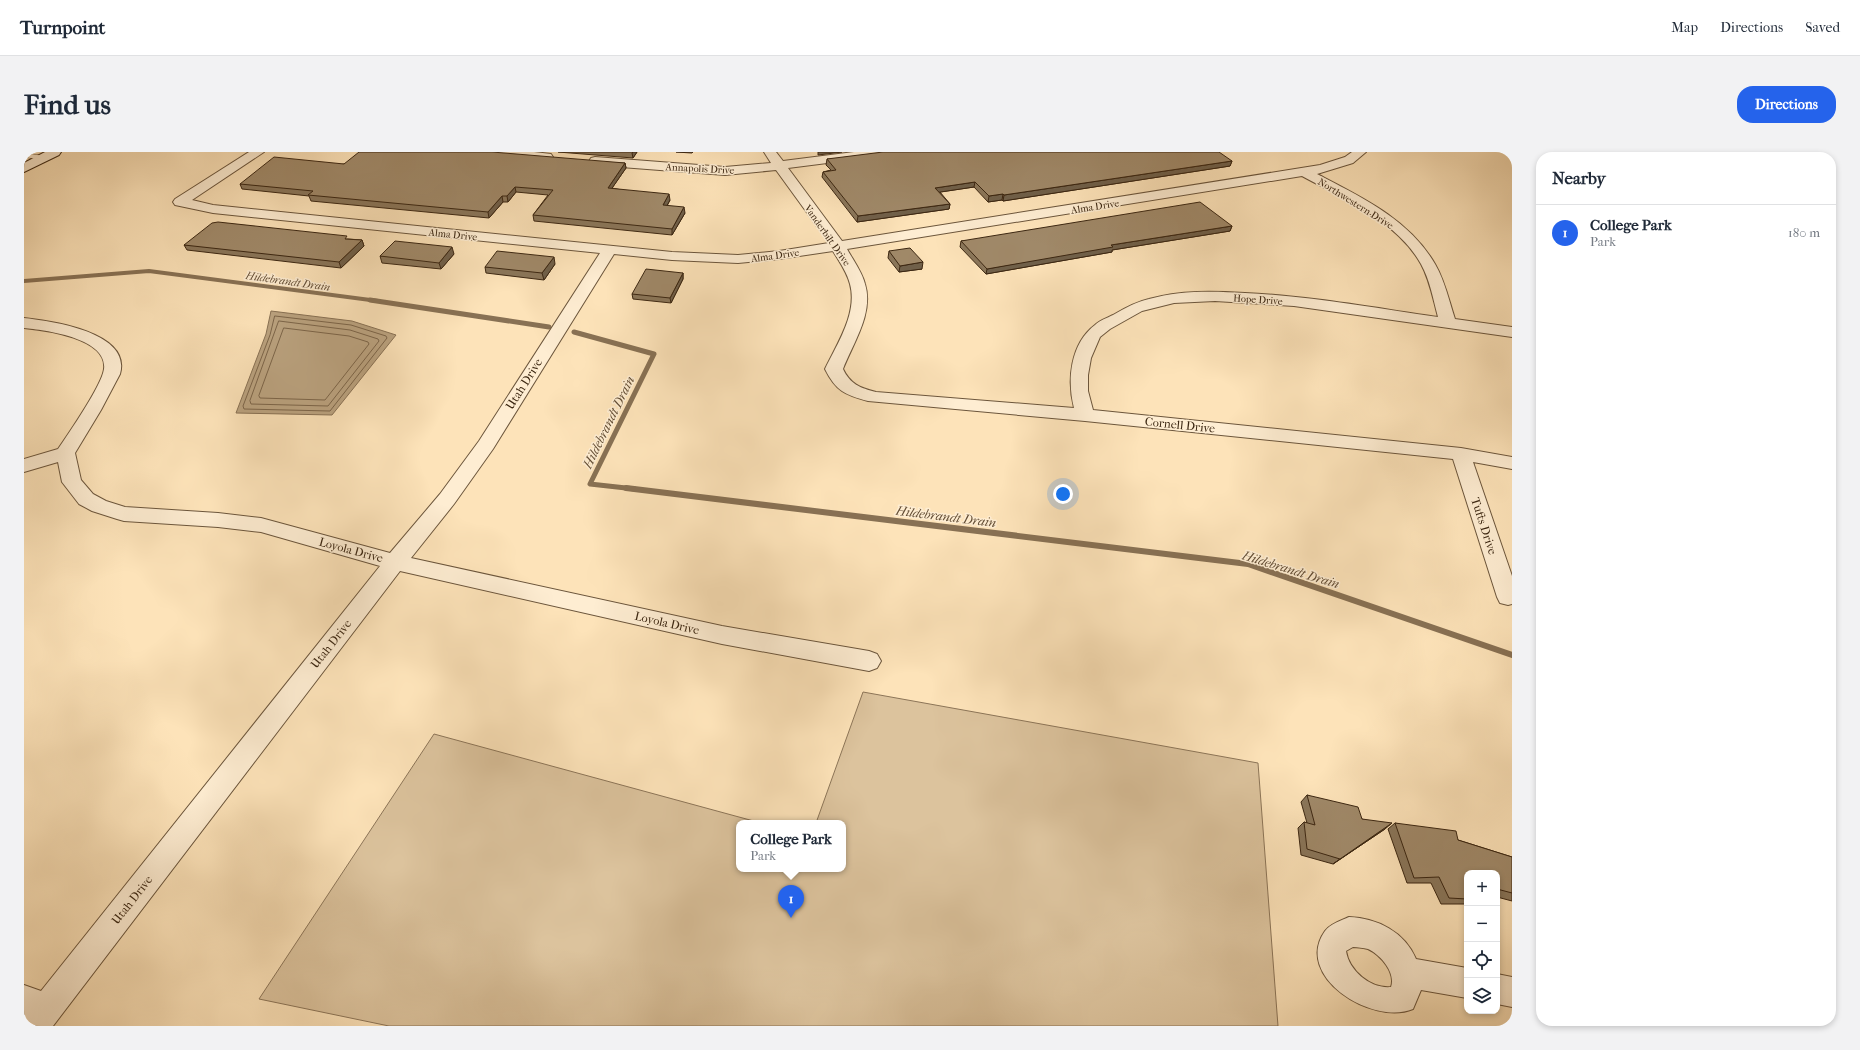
<!DOCTYPE html>
<html lang="en">
<head>
<meta charset="utf-8">
<style>
	body { margin:0; font-family:"IM FELL French Canon",serif; background:#f2f2f3; color:#1f2937 }
	.controls { position:absolute; right:12px; bottom:12px; display:grid; overflow:hidden; border-radius:8px; box-shadow:0 2px 6px #0003 }
	.controls button { width:36px; height:36px; display:grid; place-items:center; padding:0; border:0; border-bottom:1px solid #e0e1e3; background:#fff; color:#1f2937; font:20px sans-serif }
	.you { position:absolute; left:1039px; top:342px; width:14px; height:14px; margin:-10px; border:3px solid #fff; border-radius:50%; background:#1a73e8; box-shadow:0 0 0 6px #1a73e833 }
	.badge { display:grid; place-items:center; width:26px; height:26px; border-radius:50%; background:#2563eb; color:#fff; font-size:13px; font-weight:700 }
	.pin { position:absolute; translate:-50% -33px; filter:drop-shadow(0 1px 2px #0008) }
	.pin::after { content:''; position:absolute; top:21px; width:14px; height:12px; background:inherit; clip-path:polygon(0 0,100% 0,50% 100%) }
	.popup { position:absolute; left:712px; top:668px; width:110px; height:52px; box-sizing:border-box; display:grid; place-content:center; border-radius:8px; background:#fff; filter:drop-shadow(0 1px 3px #0005); font-size:13px; white-space:nowrap; color:#747a83 }
	.popup b { font-size:15px; color:#1f2937 }
	.popup::after { content:''; position:absolute; left:50%; top:100%; margin-left:-8px; border:8px solid transparent; border-top-color:#fff }
	.list { margin:0; padding:0; list-style:none }
	h2 { display:flex; justify-content:space-between; align-items:center; height:52px; margin:0; padding:0 16px; font-size:17px }
	h2 small { font-size:13px; font-weight:400; color:#747a83 }
	.list li { display:grid; grid-template-columns:26px 1fr auto; gap:12px; align-items:center; box-sizing:border-box; height:56px; padding:0 16px; border-top:1px solid #e0e1e3 }
	.list b { display:block; font-size:15px; white-space:nowrap }
	.list p { margin:0; font-size:13px; white-space:nowrap; color:#747a83 }
	.list em { font-size:13px; font-style:normal; color:#747a83 }
	.icon { flex:none; width:22px; height:22px; fill:none; stroke:currentColor; stroke-width:2; stroke-linecap:round; stroke-linejoin:round }
	.map { position:relative; flex:none; width:1488px; height:874px; overflow:hidden; border-radius:16px }
	header { display:flex; align-items:center; gap:24px; box-sizing:border-box; height:56px; padding:0 20px; background:#fff; border-bottom:1px solid #e0e1e3 }
	header strong { font-size:19px }
	nav { display:flex; gap:22px; margin-inline-start:auto; font-size:14px }
	.intro { display:flex; align-items:center; justify-content:space-between; box-sizing:border-box; height:96px; padding:0 24px }
	h1 { margin:0; font-size:28px }
	.button { padding:10px 18px; border-radius:16px; background:#2563eb; color:#fff; font-size:14px; font-weight:700 }
	main { display:flex; gap:24px; padding:0 24px }
	aside { flex:1; background:#fff; border-radius:16px; box-shadow:0 2px 6px #0003 }
	.map>svg:first-child { display:block }
	.green { fill:#dcc39d; stroke:#8c7558 }
	.water { fill:#bba380; stroke:#887154 }
	.lines { fill:none; stroke-linecap:round; stroke-linejoin:round }
	.shore { stroke:#7c6549; stroke-width:1 }
	.stream-far2 { stroke:#887154; stroke-width:4 }
	.stream-far1 { stroke:#887154; stroke-width:5 }
	.stream { stroke:#887154; stroke-width:6 }
	.lane-casing { stroke:#6c563c; stroke-width:1 }
	.street-casing { stroke:#6c563c; stroke-width:2 }
	.secondary-casing { stroke:#3c2712; stroke-width:2 }
	.lane { fill:#feedd2; fill-rule:evenodd }
	.street { fill:#feedd2; fill-rule:evenodd }
	.secondary { fill:#feedd2; fill-rule:evenodd }
	.wall { fill:#8a765a; stroke:#3c2712 }
	.shaded-wall { fill:#70604a; stroke:#3c2712 }
	.building { fill:#a08969; stroke:#3c2712 }
	.labels { text-anchor:middle; stroke-width:3; stroke-linejoin:round; paint-order:stroke }
	.far-street-label { font-size:10px; fill:#3c2712; stroke:#feedd2 }
	.far-water-label { font-size:11px; font-style:italic; fill:#624c33; stroke:#feedd2 }
	.street-label { font-size:12px; fill:#3c2712; stroke:#feedd2 }
	.water-label { font-size:13px; font-style:italic; fill:#624c33; stroke:#feedd2 }
</style>
</head>
<body>
<header>
<strong>Turnpoint</strong>
<nav><a>Map</a><a>Directions</a><a>Saved</a></nav>
</header>
<div class="intro"><h1>Find us</h1><a class="button">Directions</a></div>
<main>
<div class="map">
<svg width="1488" height="874" viewBox="0 0 1488 874">
	<rect width="100%" height="100%" fill="#fde3b9"/>
	<filter id="stains"><feTurbulence type="fractalNoise" baseFrequency=".005" numOctaves="4"/><feColorMatrix values="0 0 0 0 .2 0 0 0 0 .09 0 0 0 0 .02 0 0 0 .5 -.17"/></filter>
	<radialGradient id="worn" r=".72"><stop offset=".6" stop-color="#630" stop-opacity="0"/><stop offset="1" stop-color="#630" stop-opacity=".3"/></radialGradient>
	<!-- green -->
	<path class="green" d="M839,540l395,71 20,263h-889l-130,-27 175,-265 327,89h-22v46h104v-46h-27z"/>
	<!-- water -->
	<path class="water" d="M247,159l81,10 44,14 -64,80 -96,-2 30,-79z"/>
	<g class="lines">
		<!-- shore -->
		<path class="shore" d="M251,164l76,9 35,11 1,2 -57,73 -86,-2 -1,-3 27,-71z
			M255,169l71,9 28,9 1,2 -51,65 -77,-2 -1,-3z
			M260,176l65,8 19,6 1,2 -44,56 -65,-2 -1,-2z"/>
		<!-- stream-far2 -->
		<path class="stream-far2" d="M0,129l125,-10 229,30"/>
		<!-- stream-far1 -->
		<path class="stream-far1" d="M346,148l179,27
			M550,180l80,22 -64,130 45,5"/>
		<!-- stream -->
		<path class="stream" d="M602,336l622,76 264,91"/>
		<!-- lane casing -->
		<g class="lane-casing">
			<path id="lane" d="M0,1l20,3 4,2 -4,2 -20,-3z"/>
		</g>
		<!-- street casing -->
		<g class="street-casing">
			<path id="street" d="M225,0h15l-72,48 21,5 459,47 66,3 41,-4 50,-8 -53,-73 -51,5 -130,-10 -4,-1 -2,-3 2,-3 4,-1 130,10 46,-4 -7,-11h12l7,9 71,-9h34l-2,3 -4,1 -94,12 54,73 478,-76 25,-8 7,-5h14l-13,11 -36,11c44,23 92,45 118,90 10,17 14,37 20,55l57,8v10l-218,-31 -79,-5 -41,2 -32,8 -32,18 -10,8 -9,21 -3,17v16l5,19 368,38 51,9v12l-39,-7 39,114v28l-4,1 -8,-2 -3,-6 -44,-138 -368,-38 -217,-20c-23,-6 -32,-10 -43,-32 12,-25 33,-56 25,-85 -3,-12 -11,-23 -17,-33l-54,8 -41,4 -66,-3 -58,-6 -121,195 -39,55 -43,54 311,68 147,25 8,3 4,7 -4,7 -8,3 -147,-27 -322,-73 -347,455h-29v-41l17,6 339,-425 -119,-34 -43,-5 -94,-6 -7,-2 -25,-8 -13,-7 -17,-22 -4,-20 -34,10v-13l34,-10c11,-16 44,-64 46,-80 4,-31 -59,-39 -80,-41v-10c27,3 108,14 96,56l-19,36 -26,43 6,27 12,14 13,7 19,6 93,6 43,5 129,35 50,-59 39,-53 121,-188 -387,-40 -38,-8 -2,-3 2,-3zM1278,24c42,23 95,45 119,88 9,16 12,35 17,53 -64,-9 -128,-21 -193,-24 -31,-2 -65,-3 -96,6 -13,3 -24,9 -36,16 -6,3 -13,5 -18,10 -25,19 -28,56 -21,83l-198,-16c-16,-4 -26,-8 -33,-23 10,-26 31,-56 22,-85 -3,-12 -12,-24 -18,-35z
				M463,0h47l17,2 2,3 -2,3 -4,1 -54,-5 -4,-1z
				M1325,765c28,1 56,15 67,42l51,9v30l-46,-8 -8,19c-41,17 -120,-33 -88,-78 5,-7 17,-11 24,-14zM1329,795c5,0 10,1 15,2 13,6 28,24 23,38 -20,2 -42,-16 -45,-36z
				M1473,822l15,3v30l-15,-3z"/>
		</g>
		<!-- secondary casing -->
		<g class="secondary-casing">
			<path id="secondary" d="M21,0h16l-2,3 -35,17v-9z"/>
		</g>
		<!-- lane -->
		<use href="#lane" class="lane"/>
		<!-- street -->
		<use href="#street" class="street"/>
		<!-- secondary -->
		<use href="#secondary" class="secondary"/>
	</g>
	<!-- wall -->
	<path class="wall" d="M534,0h79l-4,6z
		M652,0h17l-1,1z
		M803,7l405,2 -2,5 -227,35 -1,-1 -14,2 -14,-15 -34,5 10,12 -1,5 -92,13 -35,-45 1,-5 8,-2 -5,-5z
		M601,11l1,5 -14,20 58,12 -3,6 18,7 -13,22 -138,-14 -1,-6 15,-20 -32,-3 -8,10h-5l-14,16 -178,-17 -2,-5 -67,-7 -2,-5 104,-20z
		M1208,74l-2,5 -118,19v2l-126,22 -26,-27 1,-6z
		M324,87l14,1 2,6 -23,22 -154,-18 -3,-5z
		M865,99l33,18 -23,3 -11,-14z
		M430,102l-13,15 -59,-6 -2,-7z
		M531,112l-11,16 -58,-7 -1,-6z
		M659,121v6l-12,24 -38,-4 -1,-5z
		M1283,643l55,24 23,10 -52,35 -32,-9 -3,-27 6,-6 3,1 -6,-21z
		M1371,671l63,17 54,17v44l-15,-4v-24h-30v29l-3,2h-23l-10,-21h-24l-19,-54z"/>
	<!-- shaded-wall -->
	<path class="shaded-wall" d="M609,0h4l-4,6 -1,-5z
		M794,0h24l-24,3z
		M1208,9l-2,5 -227,35 1,-6z
		M601,11l1,5 -18,26v-6z
		M951,30l-1,5 -40,6 1,-5z
		M491,35l1,5 -8,10 -1,-6z
		M645,42l1,6 -6,11 -1,-6z
		M979,42l-1,6 -14,2 1,-6z
		M478,44l1,6 -14,16 -1,-6z
		M926,52l-1,5 -92,13 1,-6z
		M660,55l1,6 -13,22v-6z
		M1208,74l-2,5 -118,19v2l-126,22 1,-5 124,-24z
		M338,88l2,6 -23,22 -2,-6z
		M428,95l2,7 -13,15 -2,-6z
		M530,105l1,7 -11,16 -2,-7z
		M899,110l-1,7 -23,3 1,-6z
		M659,121v6l-12,24 -1,-5z
		M1368,671l-7,6 -52,35 7,-5z"/>
	<!-- building -->
	<path class="building" d="M335,0h133l133,11 -17,25 61,6 -6,11 21,2 -12,22 -139,-14 20,-25 -38,-3 -8,9h-5l-14,16 -180,-17 5,-4 -73,-7 34,-27 70,7z
		M859,0h336l13,9 -228,34 -1,-1 -14,2 -14,-14 -40,6 15,16 -92,12 -35,-44 13,-2 -9,-11z
		M1176,50l32,24 -121,19 2,2 -126,22 -26,-28z
		M194,70l129,14 -2,3 17,1 -23,22 -155,-17 28,-22z
		M371,89l57,6 -13,16 -59,-7z
		M886,96l13,14 -23,4 -11,-15z
		M473,99l57,6 -12,16 -57,-6z
		M622,117l37,4 -13,25 -38,-4z
		M1283,643l51,12 4,12 30,4 -52,36 -33,-10 -3,-27 11,3z
		M1371,671l61,8 2,9 54,17v36l-15,-4v-16h-30v26l-18,-1 -10,-21 -25,1z"/>
	<g class="labels">
		<!-- far-street labels -->
		<g class="far-street-label">
			<text transform="translate(676 16) rotate(3)" y="4">Annapolis Drive</text>
			<text transform="translate(1332 51) rotate(32)" y="4">Northwestern Drive</text>
			<text transform="translate(1071 54) rotate(-9)" y="4">Alma Drive</text>
			<text transform="translate(429 82) rotate(6)" y="4">Alma Drive</text>
			<text transform="translate(804 83) rotate(55)" y="4">Vanderbilt Drive</text>
			<text transform="translate(751 103) rotate(-8)" y="4">Alma Drive</text>
			<text transform="translate(1234 147) rotate(4)" y="4">Hope Drive</text>
		</g>
		<!-- far-water labels -->
		<g class="far-water-label">
			<text transform="translate(264 129) rotate(8)" y="4">Hildebrandt Drain</text>
		</g>
		<!-- street labels -->
		<g class="street-label">
			<text transform="translate(500 232) rotate(-58)" y="4">Utah Drive</text>
			<text transform="translate(1156 273) rotate(6)" y="4">Cornell Drive</text>
			<text transform="translate(1460 374) rotate(72)" y="4">Tufts Drive</text>
			<text transform="translate(327 398) rotate(15)" y="4">Loyola Drive</text>
			<text transform="translate(643 471) rotate(13)" y="4">Loyola Drive</text>
			<text transform="translate(307 492) rotate(-52)" y="4">Utah Drive</text>
			<text transform="translate(108 748) rotate(-52)" y="4">Utah Drive</text>
		</g>
		<!-- water labels -->
		<g class="water-label">
			<text transform="translate(584 270) rotate(-64)" y="5">Hildebrandt Drain</text>
			<text transform="translate(922 364) rotate(7)" y="5">Hildebrandt Drain</text>
			<text transform="translate(1267 417) rotate(17)" y="5">Hildebrandt Drain</text>
		</g>
	</g>
	<rect width="100%" height="100%" filter="url(#stains)"/>
	<rect width="100%" height="100%" fill="url(#worn)"/>
</svg>
<div class="controls">
<button>+</button>
<button>−</button>
<button><svg class="icon" aria-label="locate" viewBox="0 0 24 24"><circle cx="12" cy="12" r="6"/><path d="M12 2v4M12 18v4M2 12h4M18 12h4"/></svg></button>
<button><svg class="icon" aria-label="layers" viewBox="0 0 24 24"><path d="M12 4l9 5-9 5-9-5zM3 14l9 5 9-5"/></svg></button>
</div>
<div class="you"></div>
<div class="pin badge" style="left:767px;top:766px">1</div>
<div class="popup"><b>College Park</b>Park</div>
</div>
<aside>
<h2>Nearby<small></small></h2>
<ul class="list">
<li><span class="badge">1</span><div><b>College Park</b><p>Park</p></div><em>180 m</em></li>
</ul>
</aside>
</main>
</body>
</html>
